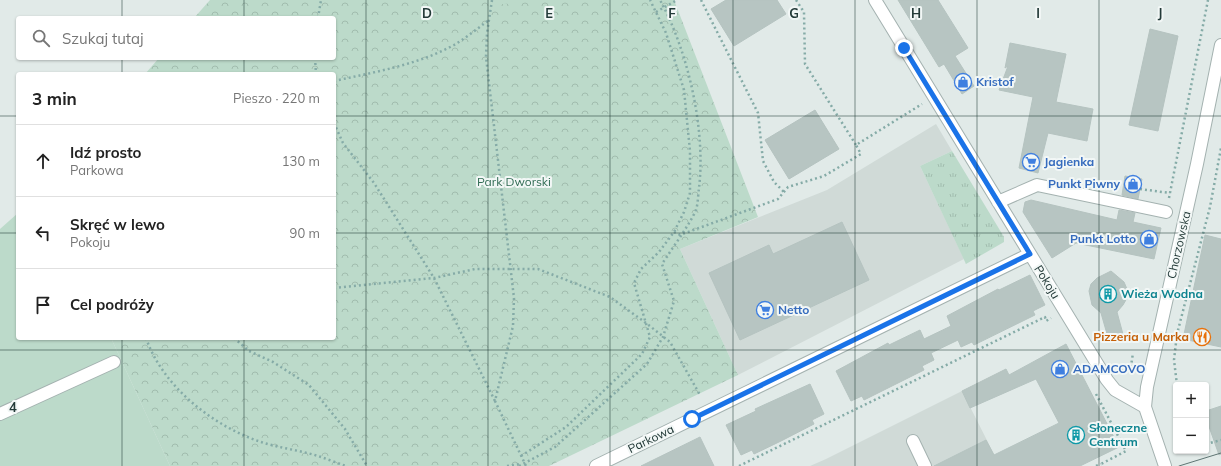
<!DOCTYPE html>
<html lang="pl">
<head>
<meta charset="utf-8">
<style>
	body { margin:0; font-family:Mulish,sans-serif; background:#f6f6f6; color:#222 }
	.controls { position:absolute; right:12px; bottom:12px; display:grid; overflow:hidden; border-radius:4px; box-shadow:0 1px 3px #0004 }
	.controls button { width:36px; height:36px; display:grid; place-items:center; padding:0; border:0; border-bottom:1px solid #e0e0e0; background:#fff; color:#222; font:20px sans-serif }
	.stop { position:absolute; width:12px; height:12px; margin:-9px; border:3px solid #1a73e8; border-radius:50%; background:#fff }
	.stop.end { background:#1a73e8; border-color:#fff; box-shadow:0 1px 4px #0008 }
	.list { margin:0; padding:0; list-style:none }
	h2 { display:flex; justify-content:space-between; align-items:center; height:52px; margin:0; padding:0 16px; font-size:17px }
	h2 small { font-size:13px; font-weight:400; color:#767676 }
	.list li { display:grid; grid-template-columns:26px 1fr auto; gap:12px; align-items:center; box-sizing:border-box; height:72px; padding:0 16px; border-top:1px solid #e0e0e0 }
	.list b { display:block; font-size:15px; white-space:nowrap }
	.list p { margin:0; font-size:13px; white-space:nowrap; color:#767676 }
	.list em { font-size:13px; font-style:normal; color:#767676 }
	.icon { flex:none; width:22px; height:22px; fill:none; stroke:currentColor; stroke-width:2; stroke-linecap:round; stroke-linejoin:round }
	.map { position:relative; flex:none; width:1221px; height:466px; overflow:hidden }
	.search { position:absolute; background:#fff; box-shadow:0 1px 3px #0004; left:16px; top:16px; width:320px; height:44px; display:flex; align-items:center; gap:10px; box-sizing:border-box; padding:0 14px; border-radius:4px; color:#767676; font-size:15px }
	.panel { position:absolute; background:#fff; box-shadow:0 1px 3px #0004; left:16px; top:72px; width:320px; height:268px; border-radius:4px }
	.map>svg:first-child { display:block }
	.built { fill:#d0dad7 }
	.grass { fill:url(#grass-tufts) }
	.park { fill:url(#park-crowns) }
	.garden { fill:#bcdaca }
	.building { fill:#b7c5c2; stroke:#b5c3c0 }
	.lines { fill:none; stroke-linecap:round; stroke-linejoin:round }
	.minor-casing { stroke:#a4b2b0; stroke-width:14 }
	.path { stroke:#85aba7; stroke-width:2.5; stroke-dasharray:2 3; stroke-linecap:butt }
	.minor { stroke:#fff; stroke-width:12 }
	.tram { stroke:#5e7573; stroke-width:1 }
	.route { stroke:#1a73e8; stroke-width:5 }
	.grid { fill:none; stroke:#233a38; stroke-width:1; stroke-opacity:0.55 }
	.labels { text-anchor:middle; stroke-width:4; stroke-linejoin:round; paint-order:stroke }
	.shop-label { font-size:12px; font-weight:bold; fill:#366cbe; stroke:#f2f7f6; text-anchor:start }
	.park-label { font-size:12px; fill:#316c54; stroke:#f2f7f6 }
	.street-label { font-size:12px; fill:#233a38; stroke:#f2f7f6 }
	.culture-label { font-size:12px; font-weight:bold; fill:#0d838f; stroke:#f2f7f6; text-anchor:start }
	.food-label { font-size:12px; font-weight:bold; fill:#c56008; stroke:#f2f7f6; text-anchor:end }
	.grid-label { font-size:13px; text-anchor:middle; font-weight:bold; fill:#233a38; stroke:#f2f7f6; stroke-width:4; stroke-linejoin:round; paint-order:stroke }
</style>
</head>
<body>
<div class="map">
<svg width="1221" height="466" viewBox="0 0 1221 466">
	<defs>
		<pattern id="grass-tufts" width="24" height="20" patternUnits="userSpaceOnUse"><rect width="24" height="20" fill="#bcdaca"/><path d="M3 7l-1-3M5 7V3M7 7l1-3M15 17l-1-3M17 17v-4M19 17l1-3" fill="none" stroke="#a1bcae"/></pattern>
		<pattern id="park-crowns" width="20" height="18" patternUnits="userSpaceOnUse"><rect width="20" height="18" fill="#bcdaca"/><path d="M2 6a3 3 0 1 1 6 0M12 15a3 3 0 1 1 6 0" fill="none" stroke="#a1bcae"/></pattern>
	</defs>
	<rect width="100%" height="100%" fill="#e1eae8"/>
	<!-- built -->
	<path class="built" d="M936,124l16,27 -32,15 44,93 -226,116 -58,-126 147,-59z
		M962,391l38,75h-190l16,-7z"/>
	<!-- grass -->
	<path class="grass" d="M952,151l52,86v5l-38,22 -46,-98z"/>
	<!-- park -->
	<path class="park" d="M210,0h464l84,217 -78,32 58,126 -189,91h-379l-59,-128h223v-264h-189l14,-16h175v-40h-140z"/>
	<!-- garden -->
	<path class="garden" d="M483,0h45l-1,2 -36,3z
		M18,213v125h93l59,128h-170v-237z"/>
	<!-- building -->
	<path class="building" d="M726,0h51l9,14 -52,32 -23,-37z
		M898,0h40l30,48 -13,8 19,30 -12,8 -18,-30 -5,3z
		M1150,29l28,7 -20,95 -29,-6z
		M1010,43l56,11 -10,48 37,7 -6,32 -39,-8 -10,40 -19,-5 14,-71 -34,-7 9,-24 -3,2z
		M815,110l24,39 -50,30 -24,-39z
		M1125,176l17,3 -4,20 -16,-4z
		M1031,200l86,20 2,-10 16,3 -2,9 28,6 -7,31 -78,-16 -24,15 -29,-46 2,-10z
		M842,222l27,58 -129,60 -31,-67 60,-28 4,9z
		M1205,235l16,4v108l-38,-8z
		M1111,271l13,11 3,7v9l-4,7 -6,7 7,26 -15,3 -8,-28 -9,-8 -3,-14 2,-7 6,-6z
		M1030,275l15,30 -12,6 2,4 -61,30 -2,-3 -11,5 -3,-7 -27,13 3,7 -12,6 2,4 -60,30 -2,-4 -11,5 -15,-30 52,-28 1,2 31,-15 4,9 27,-13 -4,-10 51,-27 1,1z
		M1066,344l53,103 -39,19h-146l52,-26 8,15 65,-32 -23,-44 -66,29 -8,-17 44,-22 3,6z
		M810,384l14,30 -12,6 2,4 -33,17 -27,13 -2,-4 -11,5 -15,-30 30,-14 -1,-2z
		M1221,406v48l-2,1 -13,-37v-7z
		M700,437l14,29h-73z"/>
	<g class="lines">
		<!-- minor casing -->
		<g class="minor-casing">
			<path id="minor" d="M875,0l232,380 8,10 30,17
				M998,202l39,-17 129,27
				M0,414l114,-52
				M913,441l12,25
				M596,466l434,-212
				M1165,466l-20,-59 2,-20 50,-223 24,-119"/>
		</g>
		<!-- path -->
		<path class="path" d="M492,0l-5,33 -1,24 28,241 -1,28 -18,75 31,65
			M701,0l57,113 5,48 11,21 10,10
			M796,0l8,12 1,52 51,81
			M656,12l21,-12
			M318,18l3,-18
			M315,58l1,16
			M334,81c41,-9 83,-16 120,-36 12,-7 24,-17 35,-25
			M334,123l9,20 31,40 60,95 61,123
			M1140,189l30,4
			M1169,198l39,-198
			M674,232l6,3 98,-36 10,-12 36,-11 37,-22 -5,-9 66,-41
			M334,288l100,-10 41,-9h63l72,28 36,26 24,19 30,53
			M146,338c17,49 67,88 115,104 18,6 38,8 57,14 9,3 19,7 28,10
			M234,338l15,13 24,11 36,23 36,44 22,37
			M1118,366l5,5 8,-5 2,-13
			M1177,385l-3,-25 3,-26 33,-127 11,-59
			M1096,394l30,57 -25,13v2
			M1206,444l15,-4
			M521,456l45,-29 76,-73 8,-17 -16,-54 7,-14 18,-17 15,-20 10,-20 6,-19v-42l-6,-61 -18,-57 -16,-33
			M507,466l13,-2
			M519,466l36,-19 92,-83 16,-27 11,-36 -12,-37c9,-14 28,-40 34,-54 2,-6 2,-15 3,-22 7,-58 -11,-137 -39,-188
			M739,466l306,-149 1,4 5,-3
			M1096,466l5,-2"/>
		<!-- minor -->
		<use href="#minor" class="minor"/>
		<!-- tram -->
		<path class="tram" d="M1179,466l42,-13"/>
	</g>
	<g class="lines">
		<!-- route -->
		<path class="route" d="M692,419l338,-165 -126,-206"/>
	</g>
	<!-- grid -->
	<path class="grid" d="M122,0v18M244,0v18M366,0v466M488,0v466M610,0v466M733,0v466M855,0v466M977,0v466M1099,0v466M122,58v16M244,58v16M0,116h18M334,116h887M0,233h18M334,233h887M122,338v128M244,338v128M0,350h1221"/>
	<!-- icons -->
	<defs>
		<g id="shop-ring" transform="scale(0.9)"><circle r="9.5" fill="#f2f7f6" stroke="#3f7fe0" stroke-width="1.5"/><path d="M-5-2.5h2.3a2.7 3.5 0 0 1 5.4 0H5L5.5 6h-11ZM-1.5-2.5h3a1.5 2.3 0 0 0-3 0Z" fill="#3f7fe0"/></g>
		<g id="supermarket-ring" transform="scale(0.9)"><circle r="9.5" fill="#f2f7f6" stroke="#3f7fe0" stroke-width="1.5"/><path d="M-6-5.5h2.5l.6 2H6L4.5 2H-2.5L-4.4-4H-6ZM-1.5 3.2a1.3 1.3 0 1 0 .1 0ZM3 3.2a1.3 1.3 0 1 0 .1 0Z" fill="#3f7fe0"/></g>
		<g id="building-ring" transform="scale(0.9)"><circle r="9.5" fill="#f2f7f6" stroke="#0f9aa8" stroke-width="1.5"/><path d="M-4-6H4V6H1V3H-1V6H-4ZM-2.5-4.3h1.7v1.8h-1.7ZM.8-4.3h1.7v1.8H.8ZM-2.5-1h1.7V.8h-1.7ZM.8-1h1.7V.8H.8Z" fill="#0f9aa8"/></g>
		<g id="restaurant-ring" transform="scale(0.9)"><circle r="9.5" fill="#f2f7f6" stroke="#e8710a" stroke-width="1.5"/><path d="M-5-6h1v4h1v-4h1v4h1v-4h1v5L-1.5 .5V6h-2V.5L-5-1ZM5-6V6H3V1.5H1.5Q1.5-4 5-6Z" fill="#e8710a"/></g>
	</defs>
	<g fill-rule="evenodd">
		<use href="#shop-ring" x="963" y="82"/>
		<use href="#supermarket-ring" x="1031" y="162"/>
		<use href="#shop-ring" x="1133" y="184"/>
		<use href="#shop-ring" x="1149" y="239"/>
		<use href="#building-ring" x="1108" y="294"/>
		<use href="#supermarket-ring" x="765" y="310"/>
		<use href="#restaurant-ring" x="1202" y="337"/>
		<use href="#shop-ring" x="1060" y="369"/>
		<use href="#building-ring" x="1076" y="435"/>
	</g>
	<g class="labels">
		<!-- shop labels -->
		<g class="shop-label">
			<text x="976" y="86">Kristof</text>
			<text x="1044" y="166">Jagienka</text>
			<text x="1120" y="188" text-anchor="end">Punkt Piwny</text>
			<text x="1136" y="243" text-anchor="end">Punkt Lotto</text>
			<text x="778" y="314">Netto</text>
			<text x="1073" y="373">ADAMCOVO</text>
		</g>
		<!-- park labels -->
		<g class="park-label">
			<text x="514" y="186">Park Dworski</text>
		</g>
		<!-- street labels -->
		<g class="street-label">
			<text transform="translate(1179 245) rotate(-77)" y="4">Chorzowska</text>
			<text transform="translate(1047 282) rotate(58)" y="4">Pokoju</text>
			<text transform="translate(651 439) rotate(-26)" y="4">Parkowa</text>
		</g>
		<!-- culture labels -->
		<g class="culture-label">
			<text x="1121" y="298">Wieża Wodna</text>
			<text x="1089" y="432">Słoneczne<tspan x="1089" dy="14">Centrum</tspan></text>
		</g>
		<!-- food labels -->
		<g class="food-label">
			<text x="1189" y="341">Pizzeria u Marka</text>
		</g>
	</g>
	<g class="grid-label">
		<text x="427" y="18">D</text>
		<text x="549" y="18">E</text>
		<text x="672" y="18">F</text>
		<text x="794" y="18">G</text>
		<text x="916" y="18">H</text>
		<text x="1038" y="18">I</text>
		<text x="1160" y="18">J</text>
		<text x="13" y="412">4</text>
	</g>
</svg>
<div class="controls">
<button>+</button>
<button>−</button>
</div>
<div class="stop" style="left:692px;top:419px"></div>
<div class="stop end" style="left:904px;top:48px"></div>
<div class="search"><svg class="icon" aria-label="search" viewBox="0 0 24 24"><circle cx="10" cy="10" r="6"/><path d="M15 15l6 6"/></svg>Szukaj tutaj</div>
<section class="panel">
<h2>3 min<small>Pieszo · 220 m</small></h2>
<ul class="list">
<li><svg class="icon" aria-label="ahead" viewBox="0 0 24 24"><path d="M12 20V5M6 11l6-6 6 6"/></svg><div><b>Idź prosto</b><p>Parkowa</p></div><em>130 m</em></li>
<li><svg class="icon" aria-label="left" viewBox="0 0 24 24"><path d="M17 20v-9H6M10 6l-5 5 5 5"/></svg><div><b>Skręć w lewo</b><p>Pokoju</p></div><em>90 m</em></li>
<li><svg class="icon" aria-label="arrive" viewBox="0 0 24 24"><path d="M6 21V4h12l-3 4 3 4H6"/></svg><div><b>Cel podróży</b></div></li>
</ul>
</section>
</div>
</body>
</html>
